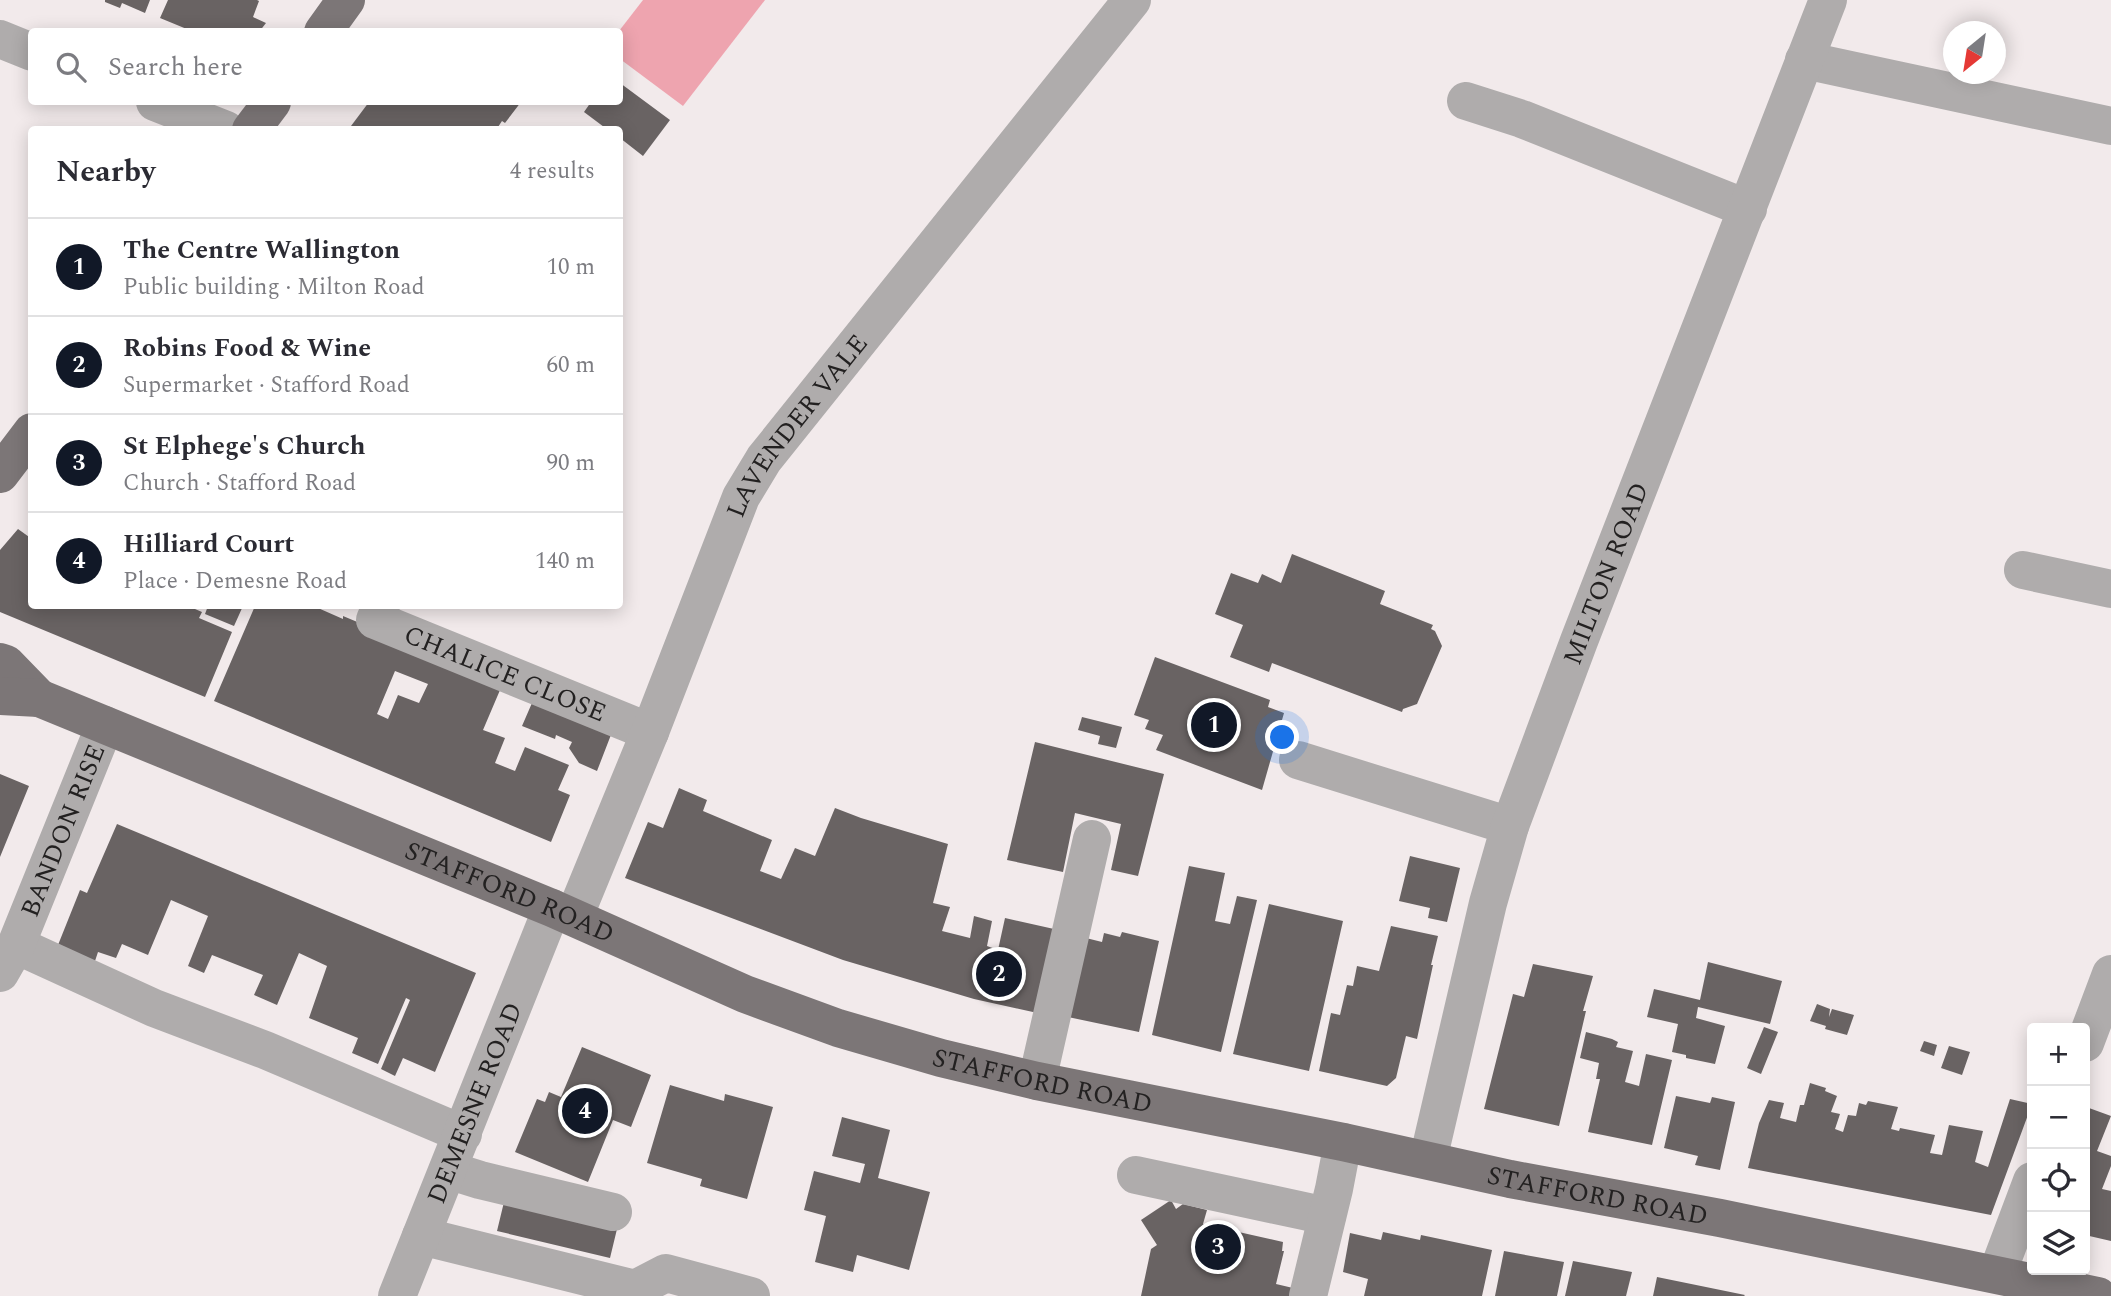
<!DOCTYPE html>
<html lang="en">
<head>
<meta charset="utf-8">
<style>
	body { margin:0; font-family:Spectral,serif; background:#f7f7f7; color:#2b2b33 }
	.controls { position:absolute; right:21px; bottom:21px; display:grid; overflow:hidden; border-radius:7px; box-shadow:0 4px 18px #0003 }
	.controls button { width:63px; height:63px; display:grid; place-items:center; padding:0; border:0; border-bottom:2px solid #e1e1e2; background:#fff; color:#2b2b33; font:35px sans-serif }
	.compass { position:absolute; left:1943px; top:21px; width:63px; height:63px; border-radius:50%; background:#fff; box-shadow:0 4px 18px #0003; rotate:210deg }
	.you { position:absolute; left:1283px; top:738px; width:24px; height:24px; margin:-18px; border:5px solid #fff; border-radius:50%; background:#1a73e8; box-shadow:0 0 0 10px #1a73e833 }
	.badge { display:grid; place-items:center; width:46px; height:46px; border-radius:50%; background:#111827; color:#fff; font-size:23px; font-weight:700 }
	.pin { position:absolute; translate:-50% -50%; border:4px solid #fff; box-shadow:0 2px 7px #0006 }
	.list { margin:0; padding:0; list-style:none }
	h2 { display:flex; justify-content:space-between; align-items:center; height:91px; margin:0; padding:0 28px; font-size:30px }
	h2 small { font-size:23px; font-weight:400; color:#7c7c81 }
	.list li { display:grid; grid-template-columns:46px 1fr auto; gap:21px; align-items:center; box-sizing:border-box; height:98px; padding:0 28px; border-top:2px solid #e1e1e2 }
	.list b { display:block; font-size:26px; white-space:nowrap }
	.list p { margin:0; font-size:23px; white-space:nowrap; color:#7c7c81 }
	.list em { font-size:23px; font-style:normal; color:#7c7c81 }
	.icon { flex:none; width:38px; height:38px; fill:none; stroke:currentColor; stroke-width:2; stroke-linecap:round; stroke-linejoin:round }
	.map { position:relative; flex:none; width:2111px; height:1296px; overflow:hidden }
	.search { position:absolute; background:#fff; box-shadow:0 4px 18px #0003; left:28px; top:28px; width:595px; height:77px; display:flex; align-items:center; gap:18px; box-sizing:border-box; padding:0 24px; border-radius:7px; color:#7c7c81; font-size:26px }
	.panel { position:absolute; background:#fff; box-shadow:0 4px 18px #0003; left:28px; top:126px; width:595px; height:483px; border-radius:7px }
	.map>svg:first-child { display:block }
	.pitch { fill:#eea4af }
	.building { fill:#696363; fill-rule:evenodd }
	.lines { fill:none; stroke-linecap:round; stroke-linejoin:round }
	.minor { stroke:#afacac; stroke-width:38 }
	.major { stroke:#7c7677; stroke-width:38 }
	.labels { text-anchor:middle; stroke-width:7; stroke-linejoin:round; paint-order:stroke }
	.street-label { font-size:26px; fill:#232121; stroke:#fff }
</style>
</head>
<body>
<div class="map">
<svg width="2111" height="1296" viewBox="0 0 2111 1296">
	<rect width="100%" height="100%" fill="#f2eaeb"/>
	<!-- pitch -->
	<path class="pitch" d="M643,0h122l-82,106 -63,-47 -1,-28z"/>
	<!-- building -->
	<path class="building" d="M105,0h45l-5,13 -23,-10 -2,5 -15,-6z
		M168,0h89l2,1 -6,16 13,6 -7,9h-65l-34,-14z
		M620,83l50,37 -27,36 -23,-18v-8h-12l-24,-18 7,-10h29z
		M369,102h152l-16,21 -3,-2 -6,9h-148z
		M18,529l14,10v67h156l14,6 -3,6 33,14 -27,65 -205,-85v-62z
		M1292,554l93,37 -5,13 53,21 -2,4 4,2 7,15 -25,58 -14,5 -1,3 -130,-49 -3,9 -39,-15 13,-32 -28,-11 16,-41 27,10 4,-9 19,9z
		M208,606h35l-9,20 -29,-12z
		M255,606h64l-1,2 25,11v-3l160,67 -20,47 22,8 -10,25 20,8 10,-24 44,18 -11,25 12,5 -19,47 -337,-141zM395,671l33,13 -9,19 -21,-8 -10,24 -11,-5z
		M1155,657l115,43 -2,7 16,6 -22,77 -106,-40 7,-15 -18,-6 4,-9 -15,-5z
		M535,696l79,31 -17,44 -18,-8 -10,-15 3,-6 -16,-7 -1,4 -33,-13z
		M1082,717l40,10 -6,21 -18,-4 2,-8 -22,-6z
		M1035,742l129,32 -26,102 -27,-6 10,-46 -46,-11 -12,59 -56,-12z
		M0,774l29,12 -29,71z
		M679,788l28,12 -4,11 69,29 -12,31 21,8 14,-31 20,8 20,-48 26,10 87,26 -15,59 17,4 -8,24 28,7 4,-22 18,5 -5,25 11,4 7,-32 49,11 -12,85 -68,-15 -131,-39 -218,-82 23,-56 15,6z
		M117,824l359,149 -41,99 -32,-14 -8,18 -14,-7 29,-69 -4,-2 -28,66 -26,-11 6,-15 -49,-20 18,-52 -28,-13 -22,52 -23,-10 9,-20 -51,-20 -8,18 -16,-7 20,-50 -37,-16 -23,55 -26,-11 -6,14 -18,-6 -3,9 -37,-16 22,-55 7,3z
		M1410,856l50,12 -13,54 -19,-4 2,-10 -31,-7z
		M1189,866l36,7 -10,48 15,3 7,-28 20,4 -36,152 -69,-17z
		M1269,904l74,17 -34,150 -76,-17z
		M1391,926l47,10 -7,29h2l-16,74 -11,-3 -10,42 -9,8 -68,-15 12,-58 9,2 7,-30 6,1 4,-20 22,5z
		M1122,932l37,9 -20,91 -71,-15 18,-79 16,4 2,-9 16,4z
		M1708,962l74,19 -12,43 -72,-17 -2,11 29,8 -10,38 -29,-6v-3l-14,-3 6,-28 -31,-7 7,-28 46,11z
		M1533,964l60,12 -10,35h3l-27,115 -75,-17 29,-115 11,3z
		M1817,1004l13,5 -1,8 3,-8 22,6 -7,20 -22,-6 1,-3 -16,-5z
		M1764,1027l14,5 -17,42 -14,-6z
		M1586,1032l26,7 6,3 -2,5 17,4 -8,31 14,4 7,-32 26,6 -20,85 -64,-13 12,-53h-4l3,-16 -19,-5z
		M1924,1041l13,4 -3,11 -14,-5z
		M1949,1046l21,6 -8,23 -21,-7z
		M582,1047l69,28 -20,52 -18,-7 -25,62 -73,-30 22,-53 8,3 4,-10 12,5z
		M1810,1083l16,5 -1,3 12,5 -6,16 9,2 -5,15 8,3 5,-17 8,1 3,-13 7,2 2,-4 30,6 -7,22 8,2 1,-3 35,7 -5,18 12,2 7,-30 34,6 -8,31 13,5 22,-68 22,5 -41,111 -243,-47 11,-45 10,-23 15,3 -4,15 16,4 4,-17h4z
		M670,1085l54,16 1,-7 48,13 -26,92 -47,-13 2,-7 -55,-16z
		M1676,1096l34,7 2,-6 23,5 -15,68 -25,-5 3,-9 -34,-8z
		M2089,1108l22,8 -14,35 14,5v10l-9,23 9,2v50l-26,-6v-117z
		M842,1117l48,13 -12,48 52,14 -21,78 -52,-15 -4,17 -38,-10 11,-46 -22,-6 10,-39 46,12 5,-19 -33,-8z
		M1171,1200l5,9 7,-5 24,6 -4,14 80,18 -1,9h2l-8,33 17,4 -2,8h-150l10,-47 6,-4 -16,-25z
		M504,1202l113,27 -7,29 -113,-27z
		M1383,1232l37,8 1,-5 71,15 -10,46h-118l4,-17 -25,-7 7,-39 31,7z
		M1504,1251l60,11 -7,34h-62z
		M1573,1261l59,11 -6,24h-61z
		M1657,1277l88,18 -1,1h-91z"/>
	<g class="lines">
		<!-- minor -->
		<g class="minor">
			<path d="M0,39l32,13"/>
			<path d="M1804,60l307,66"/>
			<path d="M1466,101l56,18 226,90"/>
			<path d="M155,102l71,28"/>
			<path d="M2023,570l88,19"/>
			<path id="s1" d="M381,606l-6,14 275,112"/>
			<path d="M1298,760l212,66"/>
			<path id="s2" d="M574,917l76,-185 91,-235 23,-38 368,-459"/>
			<path d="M16,945l138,63 111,42 198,84"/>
			<path id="s3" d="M0,973l16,-28 89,-220"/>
			<path d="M2085,1043l26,-69"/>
			<path d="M1037,1081l55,-242"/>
			<path id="s4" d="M1428,1160l60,-257 22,-77 69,-185 249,-641"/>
			<path d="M448,1170l32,10 133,32"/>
			<path d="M1136,1175l191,41"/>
			<path d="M421,1236l214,53 31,-16 85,23"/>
			<path d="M1997,1274l35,-93"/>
			<path id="s5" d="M397,1296l155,-388"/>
			<path d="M1308,1296l26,-107 9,-47"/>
		</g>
		<!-- major -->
		<g class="major">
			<path d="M323,32l23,-32"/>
			<path d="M251,130l21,-28"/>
			<path d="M0,474l32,-42"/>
			<path d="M0,662l6,2 33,34"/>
			<path id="s6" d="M0,696l39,2 513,210 193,86 93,34 103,30 96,23 306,61 167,37 210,39 378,78"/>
		</g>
	</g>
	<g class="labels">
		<!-- street labels -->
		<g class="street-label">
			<text dy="9" stroke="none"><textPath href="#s2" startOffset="542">LAVENDER VALE</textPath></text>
			<text dy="9" stroke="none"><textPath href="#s4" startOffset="614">MILTON ROAD</textPath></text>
			<text dy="9" stroke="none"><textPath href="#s1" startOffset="156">CHALICE CLOSE</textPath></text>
			<text dy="9" stroke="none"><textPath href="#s3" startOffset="156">BANDON RISE</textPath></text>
			<text dy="9" stroke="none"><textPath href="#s6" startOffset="548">STAFFORD ROAD</textPath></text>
			<text dy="9" stroke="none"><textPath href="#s6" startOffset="1115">STAFFORD ROAD</textPath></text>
			<text dy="9" stroke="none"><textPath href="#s5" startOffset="208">DEMESNE ROAD</textPath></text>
			<text dy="9" stroke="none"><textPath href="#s6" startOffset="1682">STAFFORD ROAD</textPath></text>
		</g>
	</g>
</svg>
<div class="controls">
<button>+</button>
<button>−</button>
<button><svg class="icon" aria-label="locate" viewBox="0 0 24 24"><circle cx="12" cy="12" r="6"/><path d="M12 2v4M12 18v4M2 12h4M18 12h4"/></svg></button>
<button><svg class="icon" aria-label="layers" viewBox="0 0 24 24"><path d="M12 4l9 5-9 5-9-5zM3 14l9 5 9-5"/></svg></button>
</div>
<svg class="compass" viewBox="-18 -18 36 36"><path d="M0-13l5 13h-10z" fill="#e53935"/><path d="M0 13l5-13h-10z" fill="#7c7c81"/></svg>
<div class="you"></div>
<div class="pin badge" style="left:1214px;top:725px">1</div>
<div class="pin badge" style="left:999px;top:974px">2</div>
<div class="pin badge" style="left:1218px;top:1247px">3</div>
<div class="pin badge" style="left:585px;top:1111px">4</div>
<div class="search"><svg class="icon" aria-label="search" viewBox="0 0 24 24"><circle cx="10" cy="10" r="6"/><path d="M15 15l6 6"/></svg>Search here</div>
<section class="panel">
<h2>Nearby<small>4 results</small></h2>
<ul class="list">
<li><span class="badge">1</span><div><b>The Centre Wallington</b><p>Public building · Milton Road</p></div><em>10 m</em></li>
<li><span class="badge">2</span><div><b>Robins Food &amp; Wine</b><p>Supermarket · Stafford Road</p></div><em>60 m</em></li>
<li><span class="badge">3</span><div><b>St Elphege's Church</b><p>Church · Stafford Road</p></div><em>90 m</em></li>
<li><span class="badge">4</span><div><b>Hilliard Court</b><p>Place · Demesne Road</p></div><em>140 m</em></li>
</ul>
</section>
</div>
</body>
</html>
